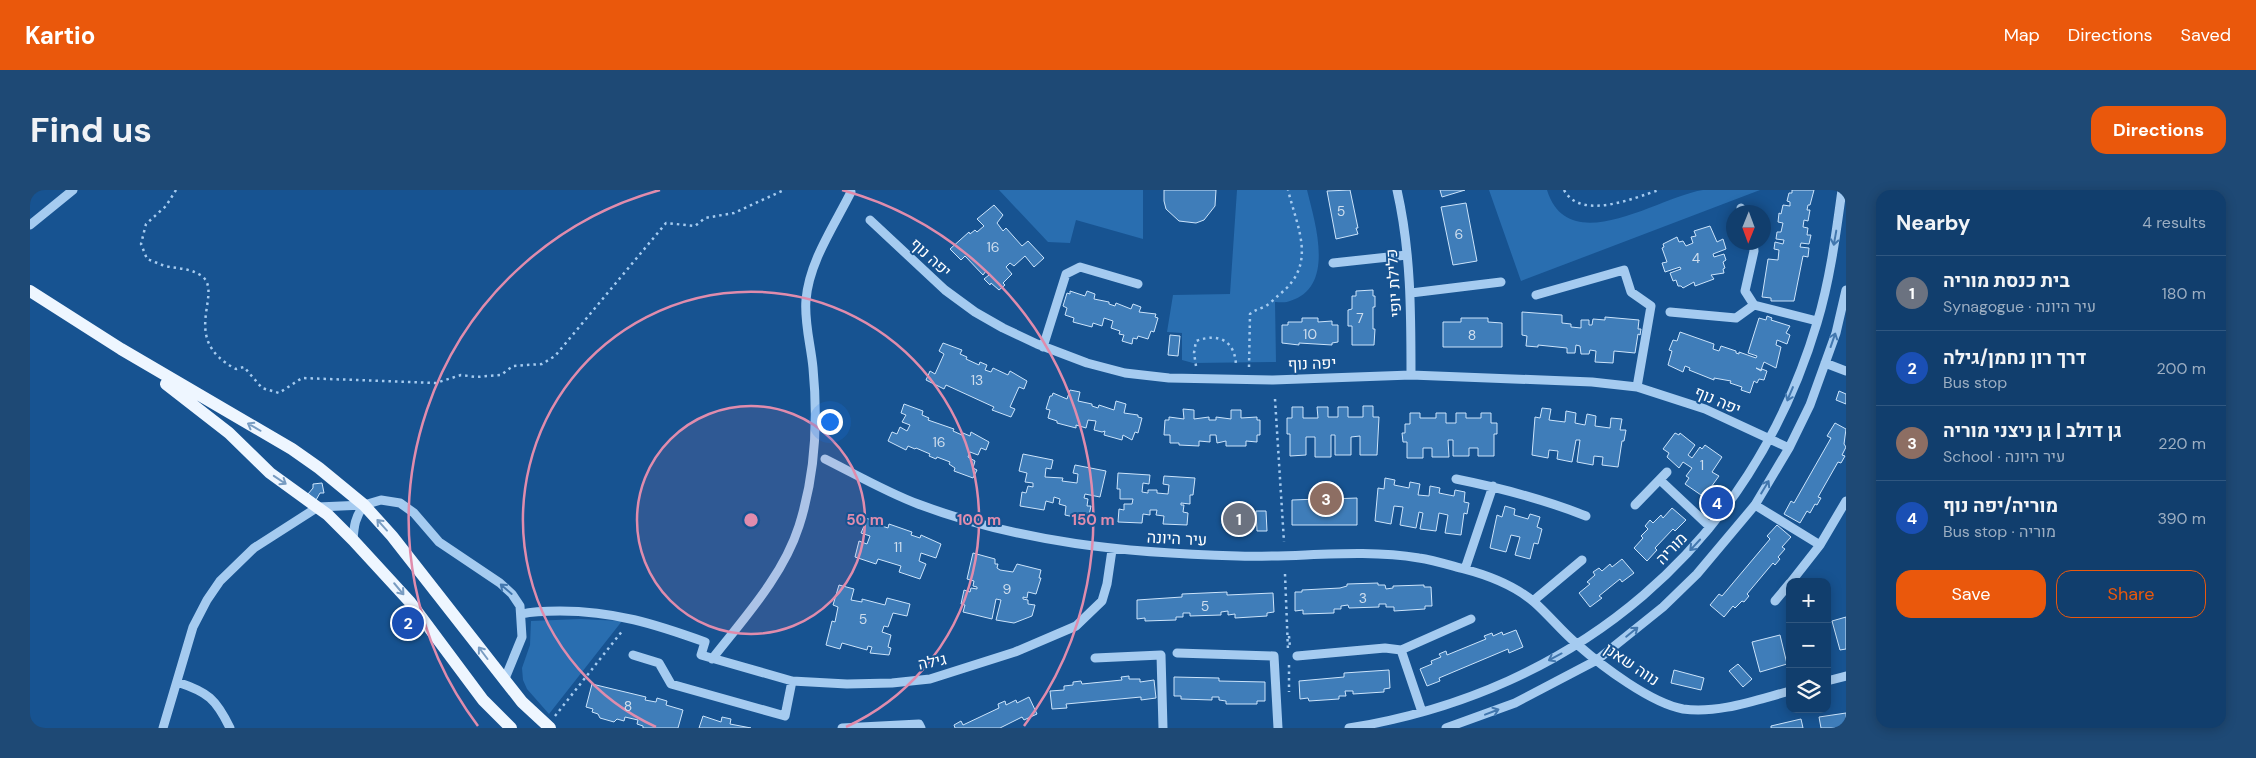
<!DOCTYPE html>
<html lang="en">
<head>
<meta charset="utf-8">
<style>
	body { margin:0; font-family:"DM Sans",Heebo,sans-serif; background:#1e4975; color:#f1f3f6 }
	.controls { position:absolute; right:15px; bottom:15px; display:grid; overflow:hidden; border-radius:10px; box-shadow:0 2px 12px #0003 }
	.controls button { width:45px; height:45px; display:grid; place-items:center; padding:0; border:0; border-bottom:1px solid #305780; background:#113e6d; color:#f1f3f6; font:25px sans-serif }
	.compass { position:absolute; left:1696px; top:15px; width:45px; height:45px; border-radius:50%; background:#113e6d; box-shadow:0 2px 12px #0003; rotate:181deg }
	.you { position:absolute; left:799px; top:231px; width:18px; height:18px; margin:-12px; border:4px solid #fff; border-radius:50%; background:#1a73e8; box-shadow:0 0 0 8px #1a73e833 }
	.badge { display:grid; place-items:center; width:32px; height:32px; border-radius:50%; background:#ea580c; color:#fff; font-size:16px; font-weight:700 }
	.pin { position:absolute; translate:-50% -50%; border:2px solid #fff; box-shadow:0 1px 5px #0006 }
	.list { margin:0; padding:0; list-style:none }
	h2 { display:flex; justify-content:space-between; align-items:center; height:65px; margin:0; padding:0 20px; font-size:21px }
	h2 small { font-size:16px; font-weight:400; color:#9caec2 }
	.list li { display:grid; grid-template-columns:32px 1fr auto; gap:15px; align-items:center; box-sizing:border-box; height:75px; padding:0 20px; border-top:1px solid #305780 }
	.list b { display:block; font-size:19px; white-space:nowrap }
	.list p { margin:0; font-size:16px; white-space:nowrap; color:#9caec2 }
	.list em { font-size:16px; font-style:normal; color:#9caec2 }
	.actions { display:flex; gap:10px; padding:15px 20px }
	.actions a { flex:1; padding:11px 0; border:1px solid #ea580c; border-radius:15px; text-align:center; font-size:18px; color:#ea580c }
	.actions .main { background:#ea580c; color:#fff }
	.icon { flex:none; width:28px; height:28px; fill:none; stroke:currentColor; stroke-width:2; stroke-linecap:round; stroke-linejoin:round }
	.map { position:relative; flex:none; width:1816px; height:538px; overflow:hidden; border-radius:15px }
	header { display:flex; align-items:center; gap:30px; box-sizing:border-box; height:70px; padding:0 25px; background:#ea580c; color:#fff }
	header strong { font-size:24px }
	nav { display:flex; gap:28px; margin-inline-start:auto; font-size:18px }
	.intro { display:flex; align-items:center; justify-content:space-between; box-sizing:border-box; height:120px; padding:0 30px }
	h1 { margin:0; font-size:35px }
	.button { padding:12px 22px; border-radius:15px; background:#ea580c; color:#fff; font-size:18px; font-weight:700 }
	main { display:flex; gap:30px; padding:0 30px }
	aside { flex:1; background:#113e6d; border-radius:15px; box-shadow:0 2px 12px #0003 }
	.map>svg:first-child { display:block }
	.green { fill:#296eb0 }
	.building { fill:#3f7db9; stroke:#cce4fb }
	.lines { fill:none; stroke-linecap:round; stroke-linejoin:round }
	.path { stroke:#a5cbf0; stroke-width:2.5; stroke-dasharray:2.5 4; stroke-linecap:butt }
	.minor { stroke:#a5cbf0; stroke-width:9 }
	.major { stroke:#eef6ff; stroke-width:12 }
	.oneway { stroke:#4277ae }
	.oneway2 { stroke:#789cc2 }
	.ring { fill:none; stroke:#e08cad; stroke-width:2.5 }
	.labels { text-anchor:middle; stroke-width:4; stroke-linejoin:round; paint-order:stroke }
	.number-label { font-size:14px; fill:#cfdeee }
	.street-label { font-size:16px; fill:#fff; stroke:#175391 }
	.centre { fill:#e08cad; stroke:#175391; stroke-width:2.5 }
	.ring-label { font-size:15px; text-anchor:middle; font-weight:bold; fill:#e08cad; stroke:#175391; stroke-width:4; stroke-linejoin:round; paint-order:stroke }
</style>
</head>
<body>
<header>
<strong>Kartio</strong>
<nav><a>Map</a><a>Directions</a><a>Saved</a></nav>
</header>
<div class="intro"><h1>Find us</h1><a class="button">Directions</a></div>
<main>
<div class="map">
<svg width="1816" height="538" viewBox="0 0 1816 538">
	<rect width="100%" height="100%" fill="#175391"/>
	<!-- green -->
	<path class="green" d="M969,0h144v49l-67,-19 -6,23 -22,-1z
		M1207,0h70c8,33 29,97 -17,111 -4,2 -11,1 -15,1l1,60 -83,1 -11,-3v-27l-15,-1 6,-37 57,-1z
		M1459,0h58c22,70 111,7 156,0 18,0 39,0 57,0l-239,91z
		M550,429l42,2 -73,93 -22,-25 -4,-9 -1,-12 8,-23 1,-24z"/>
	<!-- building -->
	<path class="building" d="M1134,0h52l-1,16 -11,14 -8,3 -17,-2 -13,-12 -2,-8z
		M1320,0l8,38h-2l2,6 -22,5 -9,-48z
		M1410,0h25l-23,7z
		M1762,0h22l-4,15h-2l-1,5h3l-2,11 -4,-1 -1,7 5,1 -1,7h4l-2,9 -8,-1 -1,4 9,1 -1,9 -5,-1 -9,45h-23v-3l-9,-1 6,-38 10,1 1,-10 -5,-1 1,-7 8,2 1,-4 -8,-1 1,-7h4l2,-9 -5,-1 1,-9 2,1 2,-9 7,1v-4l-3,-1 2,-8h3z
		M1436,13l11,58 -24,4 -12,-58z
		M964,15l9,10 -6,8 6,8 3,-3 16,18 6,-5 16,17 -10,9 -9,-11 -11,10 -4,-3 -4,4 6,7 -9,9 2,2 -6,5 -8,-7 -1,2 -6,-6 5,-4 -3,-4 -3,4 -18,-19 -4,4 -11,-11 19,-17 1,2 5,-4 2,2 7,-6 -7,-7z
		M1680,36l7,16 6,-3 3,10 -13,5 1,3 10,-3 2,6 -3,2 2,6 -2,1 1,4 -13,2 3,4 -19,7 -1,-4 -11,6 -2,-2h-3l-2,-6 -3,1 -3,-8 11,-4 -1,-2 -15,5 -3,-9 5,-1 -5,-14 2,-1 -1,-3 14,-7 2,5 4,-1 3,5 7,-3 -2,-6 5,-1 -2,-5z
		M1343,100v6h2v11h-2v22h2l-1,16h-22v-19h-4v-16l4,-1v-13h4v-5z
		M1040,101l15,5 2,-5 8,3 -1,5 15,3v2l6,2 1,-3 15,6 2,-5 8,3 -2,5 17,2 -1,3 3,1 -4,14 -3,-1 -3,8 -10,-3 -1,3 -4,-1 -1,6 -10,-3 2,-6 -5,-1 1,-3 -9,-3 2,-7 -9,-3 -2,8 -9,-3 -1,4 -19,-5 1,-4 -9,-3 2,-7 -4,-2 4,-13 3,1z
		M1492,122l40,3v8l9,1v3l10,1v-8h8v5h3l1,-6 12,1v-3l34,3 -1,9h3l-1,6 -2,-1 -3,19 -21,-2 -1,12 -18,-1 1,-11 -6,-1 -1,4h-8l-1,-8 -4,-1 -1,8h-8v-5l-29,-3v2l-12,-1 1,-10 -5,-1z
		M1737,126l5,2 -1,2 19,6 -4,7 4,2 -3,9 -10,-4 -1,5 5,2 -5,21 -12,-6 -3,8 -5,-2 5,3 1,-2 5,2 -3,9 -5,-1 -2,4 -3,-2 -4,12 -9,-3 1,-3 -12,-4 1,-2 -17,-3v2l-25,-10 1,-2 -5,-2 -2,6 -15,-7 4,-14 -3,-1 4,-10 4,1 3,-9 34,12 -1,5 6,2 2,-5 15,5v2l3,1v-2l17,6 1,-2 -9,-3 11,-35 7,2z
		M1272,128h16v4l14,-1v4h6v17l-6,1v2l-33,-2v2l-17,-2v-18h6v-3h14z
		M1431,128h27v4l14,1v24h-59v-25h18z
		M1140,145l10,1 -2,20 -10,-1z
		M913,153l19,7 -2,4 7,3 -1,2 13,6 1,-3 7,3 -2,5 6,2 2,-4 15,7 2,-4 17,10 -3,8 -5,-2 -9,20 5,2 -4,8 -19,-7 2,-3 -48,-22 -2,4 -18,-9 4,-9 5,3 9,-20 -5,-3z
		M1040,200l10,2 -2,9 14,3v2l6,2 1,-3 15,5 2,-9 10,3 -2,9 14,2v2l4,1 -4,15 -3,-1 -3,8 -9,-5 -1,5 -18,-5 1,-4 -3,1 -8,-2 2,-9 -8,-1 -2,8 -10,-3v3l-19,-5v-2l-9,-3 2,-8 -4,-1 4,-13h2l1,-3 14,6z
		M1809,201l7,3v10l-10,-4z
		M874,214l19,7 -1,4 7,3 -1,2 26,9 -1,2 9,4 1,-2 7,3 1,-4 18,10 -3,8 -5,-2 -3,7 -8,-3 -2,5 7,4 -2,7 4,2 -4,8 -19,-7 1,-3 -6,-4 1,-2 -13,-5 -1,2 -7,-3 1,-2 -14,-6 -1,1 -7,-3 -2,4 -18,-9 4,-9 5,2 3,-7 7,4 3,-6 -8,-3 4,-7 -5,-2z
		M1333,216h10v11h6l-2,38h-17v-19l-9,1v18h-16v-20h-4v22h-16v-20h-9v18l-16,1v-22h-3v-16h5v-11h11v11h15l-1,-11h11v10h10v-10h10v10h15z
		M1512,218l9,1 -2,11 16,2 1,-11 10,2 -1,10 10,2 2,-11 9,2 -1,10 15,2 1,-10 11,1 -2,11h6l-2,11h-2l-4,26 -16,-2 1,-8 -9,-1 -1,9 -16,-3 3,-22h-4l-4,22 -15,-3 1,-8 -9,-1 -1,8 -16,-3 3,-38 5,1z
		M1153,219l11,1v9l15,-2v3h7v-3l15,2v-9h10v8l16,-1v3h3v15h-3v7l-11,-1v5h-20v-5l-9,2 -1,-8h-6v7l-11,-1v5l-20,-1v-2h-9v-8h-6l1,-15h4v-3l15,2z
		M1380,223h10v5h16v-5h10v10h10v-10h10v5h15v-5h10v10h6v11h-3v22h-16v-8h-9v8h-16v-16h-5l1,17h-17v-9h-9v10h-16v-16h-4l-1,-9h3v-9h5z
		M1805,233l11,6 -2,15 2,3 -4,8 3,1 -4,7 -3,-1 -20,35 3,1 -4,7 -2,-1 -5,9 -3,-2 -7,12 -16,-9 7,-13 3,2 37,-65 -4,-2z
		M1645,243l4,2 1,-2 15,12 -7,10 4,3 8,-11 2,2 3,-4 17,12 -10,15 7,4 -13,18 -2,-2 -3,3 -16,-11 4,-6 -3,-2 6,-8 -9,-6 -4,6 -12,-11 2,-4 -6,-4z
		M993,264l30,6 -2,9 -5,-1 -1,9 18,1 -1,3 15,2 1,-9 -5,-1 2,-8 31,6 -6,26 -15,-3 -1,4 4,1 -1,7h4l-3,14 -23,-5 1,-9 -7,-2 1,-5 -6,-2 -1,6 -7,-2 -2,9 -24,-4 2,-14 4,1 2,-7 5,1v-4l-8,-1 2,-9 -8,-2z
		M1088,283l32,2 -1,9 -6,-1 -1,9 6,1v-3h9v3l11,1 1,-9 -6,-1 1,-8 31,2 -2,17h-3v9l-9,-1v2h3l-1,7 5,1 -1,12 -24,-1 1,-8 -8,-1 1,-5h-7v5l-7,-1 -1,9 -24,-1 1,-13 5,1v-6h8l1,-5h-13v-10h-3z
		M1355,288l10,2 -1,5 15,3 1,-6 10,2 -2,11 11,1 1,-10 10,2 -1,5 15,3 1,-6 10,2 -1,10 5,1 -2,11 -3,-1 -3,22 -16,-2 3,-18 -9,-2 -3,18 -16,-2 3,-16 -4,-1 -3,16 -16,-3 3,-18 -9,-1 -3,18 -16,-3 3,-33 6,1z
		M292,293l2,10h-4l-4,7 -8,-6 5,-6v-4z
		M1327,308v27h-65v-25l27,-1v4h11v-4z
		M1219,315l1,26 -21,1 -1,-26z
		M1475,316l10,3 -1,6 14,4 2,-5 10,3 -3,10 5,2 -4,15 -4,-1 -4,16 -15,-4 5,-18 -9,-2 -5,17 -16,-4 7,-33 5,2z
		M1642,318l14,12 -11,11 -2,-2 -18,19 2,2 -10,11 -13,-13 9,-10 -2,-2 7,-7 -3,-3 5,-6 3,3 8,-8 2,3z
		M1226,321h10l1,20h-10z
		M831,327l19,5 -1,3 9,3 1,-4 23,8 -1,3 9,3 1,-3 20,9 -5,14 -15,-5 -2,8 7,3 -6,15 -21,-7 2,-6 -23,-7 -2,5 -21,-7 4,-16 8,3 3,-8 -9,-3 3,-7 -6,-2z
		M1747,335l14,12 -9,10 3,2 -7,8 2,2 -5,6 -2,-2 -26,31 2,2 -5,6 -2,-1 -7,7 -2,-2 -9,11 -14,-12 9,-11 3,2 48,-57 -3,-3z
		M943,363l22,6v5h3l-1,4 3,2 13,2 4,-8 24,6 -2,8h2l-5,16 -8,-2 -1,6 -4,-1v2l5,1v4l7,1 -3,11 -18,7 -18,-3 5,-20 -5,-1 -4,20 -29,-7 2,-7 -4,-1 3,-14 6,2 1,-4 6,1v-2l-4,-1 1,-5 -7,-2z
		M1592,369l12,14 -12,9 -2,-3 -21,17 3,2 -12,9 -11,-14 11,-9 -3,-2 8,-7 -2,-3 6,-4 3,3 8,-7 2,3z
		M1348,393v2h7l1,4 7,-1v-2l31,-1v2h7l1,19h-7v3l-31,2v-4h-8v-3h-7v3l-30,1 -1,-3 -7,1v3h-7v4l-31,1v-4l-8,1v-19h7v-2l38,-2 7,-2v-2z
		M809,395l15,4 -3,11 11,2v-3l23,6 2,-7 23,6 -3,12 -14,-3 -5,14 -4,-1 -2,6 9,3 -3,12 3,1 -2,7 -19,-2 2,-6 -4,-1 -1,4 -25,-7 -2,6 -14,-4 6,-24 3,1 3,-15 -5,-2z
		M1197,402v3l46,-2 1,19 -7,1v3l-32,2v-4l-7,1v-4l-7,1v3l-31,1v-3h-7v4h-7v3l-31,1v-3l-8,1v-19l45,-3v-3z
		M1816,427v32l-6,1 -8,-29z
		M1486,440l7,17 -14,6 -1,-4 -69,29 1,3 -13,5 -7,-17 12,-5 -1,-3 10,-4 -2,-3 7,-3 1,4 39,-16 -2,-3 8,-3 1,3 9,-4 1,3z
		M1750,445l7,29 -27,8 -8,-30z
		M1708,474l14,15 -9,8 -14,-16z
		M1359,480l1,18 -6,1v3l-31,2v-3h-8l1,5h-7v3l-30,2 -1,-3 -8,1 -1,-18 45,-4v-4z
		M1644,480l30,8 -3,12 -30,-7z
		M1099,486v3h11v3l14,-2 2,18 -15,2v-3l-75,7 1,4 -15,1 -2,-18 14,-1v-4l9,-1v-3l8,-1 1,3 40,-4 -1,-3z
		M1144,487l45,1v3l46,1v19h-8v3h-31v-3l-7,-1v-3h-7v3l-31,-1v-3h-7z
		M562,494l54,13 -1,3 11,2 1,-4 10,3 -1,4 17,5 -5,18h-35v-2l-6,-2 1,-4 -13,-3 -1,4 -7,-2 -3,3 -14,-4 -2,-4 -6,-2 1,-3 -7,-2z
		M999,507l8,17 -13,6 -2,-3 -22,11h-45l-1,-3 7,-4 2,4 36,-17 -1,-4 7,-3 1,4 10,-5 1,3z
		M1816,523v15h-25l-2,-11z
		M673,526l18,6 1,-5 9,2 -1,5 21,4h-52z
		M1771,529l2,9h-32v-2z"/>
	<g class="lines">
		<!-- path -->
		<path class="path" d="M146,0l-10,16 -20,18 -5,20 6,15c6,2 12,5 18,7 14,3 25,2 37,10 22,18 -24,63 34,93l8,-2 18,21 17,5 23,-15 134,5 25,-8 15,2 25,-2 12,-9 29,-2 13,-8 111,-133 29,3 10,-8 29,-5 50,-23
			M1534,0c17,31 70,8 95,0
			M1166,176l-2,-13 2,-12c24,-9 40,1 40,26
			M1219,177l1,-53c5,-4 9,-5 14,-7 6,-3 11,-9 16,-13 37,-30 18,-64 8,-104
			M1245,209l9,143
			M1255,384l3,76
			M1259,446l1,12
			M1259,475v27
			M525,526l68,-86"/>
		<!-- minor -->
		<path class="minor" d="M1367,0c14,61 14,123 14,185
			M1711,18l1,4
			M840,30l75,70 30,22 28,16 34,16 50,19 38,10 44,5 104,2 138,-5 181,7 45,5 68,22 84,39
			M0,35l43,-35
			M1723,52l1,9 -9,40 9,14
			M1303,73l74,-8
			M1381,103l90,-11
			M1506,105l88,-25 7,22 20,14 -14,81
			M1640,122l66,6 18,-13 63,16
			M1013,157l23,-73 14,-7 58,17
			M1795,173l21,8
			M795,269c30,15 61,33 93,45 104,39 209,49 320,52 59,2 122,-8 181,2 14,2 30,7 45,11 23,6 51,17 70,33 15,13 28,30 44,43 25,22 73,58 105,64 35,5 73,-9 107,-18
			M1426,289c45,9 87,20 130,37
			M1630,290l50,47
			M1605,315l32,-33
			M1725,315l65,40
			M323,350c1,-14 2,-23 11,-35
			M1435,379l28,-83
			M1761,392l29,-37 26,-44
			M1503,411l49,-41
			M1745,411l15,-18
			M492,424c12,-3 25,-3 38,-3 54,0 95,13 145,31l-4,13 91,26 55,3 45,-1 38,-4 85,-27 61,-26 26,-25 5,-17 5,-34
			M1371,460l21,62
			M1147,463l97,3 4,72
			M603,465l26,8 12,21 114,32 7,-35
			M1267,466l88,-8 16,2 70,-31
			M1065,468l66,-3 2,73
			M682,469c32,-41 71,-83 87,-133 16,-50 19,-106 14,-158 -2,-22 -9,-46 -7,-68 3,-38 28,-74 45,-108
			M1797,491l19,-5
			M147,492c31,10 39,17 53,46
			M133,538l30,-101 14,-27 13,-19 34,-33 64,-41 46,-2 17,-5 19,3 14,10 25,29 61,41 12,11 8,12 2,31 -18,44
			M812,538l77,-4 2,4
			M1319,538c227,-36 402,-183 468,-405 13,-43 19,-89 25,-133
			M1416,538l69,-25 82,-43 66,-53 34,-33 58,-69 34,-57 21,-43 26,-72 10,-43"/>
		<!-- major -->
		<path class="major" d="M0,101l91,58 171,100 27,19 45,37 28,31 130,166 28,26
			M136,194l63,49 41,40 58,42 25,25 57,62 73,98 28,28"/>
	</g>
	<!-- one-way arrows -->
	<defs><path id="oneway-shaft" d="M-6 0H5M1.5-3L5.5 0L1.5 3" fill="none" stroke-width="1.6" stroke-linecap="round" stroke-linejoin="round" transform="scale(1.25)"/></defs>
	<g class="oneway">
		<use href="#oneway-shaft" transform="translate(1805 48) rotate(100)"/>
		<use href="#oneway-shaft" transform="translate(1803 150) rotate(-71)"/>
		<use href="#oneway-shaft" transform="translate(1760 204) rotate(113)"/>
		<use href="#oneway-shaft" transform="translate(1735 297) rotate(-59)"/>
		<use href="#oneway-shaft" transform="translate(1665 355) rotate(133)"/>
		<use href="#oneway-shaft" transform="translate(476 399) rotate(-139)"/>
		<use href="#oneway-shaft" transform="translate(1602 442) rotate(-39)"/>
		<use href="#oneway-shaft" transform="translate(1525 467) rotate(152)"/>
		<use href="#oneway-shaft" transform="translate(1462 522) rotate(-21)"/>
	</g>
	<g class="oneway2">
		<use href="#oneway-shaft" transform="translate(224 237) rotate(-150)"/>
		<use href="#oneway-shaft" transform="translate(250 290) rotate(34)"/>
		<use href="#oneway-shaft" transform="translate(352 335) rotate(-132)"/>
		<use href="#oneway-shaft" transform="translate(369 399) rotate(50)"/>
		<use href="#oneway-shaft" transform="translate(453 463) rotate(-127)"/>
	</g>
	<!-- distance rings -->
	<circle cx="721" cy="330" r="114" fill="#e08cad" fill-opacity=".12"/>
	<g class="ring">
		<circle cx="721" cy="330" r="114"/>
		<path d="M626 537A228 228 0 1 1 816 537"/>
		<path d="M448 536A342 342 0 0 1 630 0M812 0A342 342 0 0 1 994 536"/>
	</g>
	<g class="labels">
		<!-- number labels -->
		<g class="number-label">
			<text x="1311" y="26">5</text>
			<text x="1429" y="49">6</text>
			<text x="963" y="62">16</text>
			<text x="1666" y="73">4</text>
			<text x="1330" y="133">7</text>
			<text x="1280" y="149">10</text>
			<text x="1442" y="150">8</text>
			<text x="947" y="195">13</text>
			<text x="909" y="257">16</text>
			<text x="1672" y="280">1</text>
			<text x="868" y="362">11</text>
			<text x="977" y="404">9</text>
			<text x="1333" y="413">3</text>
			<text x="1175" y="421">5</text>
			<text x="833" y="434">5</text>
			<text x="598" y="521">8</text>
		</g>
		<!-- street labels -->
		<g class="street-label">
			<text transform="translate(901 67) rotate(42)" y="6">יפה נוף</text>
			<text transform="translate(1363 93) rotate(-94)" y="6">כלילת יופי</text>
			<text transform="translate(1282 173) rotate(-2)" y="6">יפה נוף</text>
			<text transform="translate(1688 210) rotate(23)" y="6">יפה נוף</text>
			<text transform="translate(1147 348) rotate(3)" y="6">עיר היונה</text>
			<text transform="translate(1641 358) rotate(-46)" y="6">מוריה</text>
			<text transform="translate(902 471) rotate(-12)" y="6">גילה</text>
			<text transform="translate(1602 474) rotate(34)" y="6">נווה שאנן</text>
		</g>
	</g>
	<circle cx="721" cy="330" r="8" class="centre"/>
	<g class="ring-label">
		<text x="835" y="335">50 m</text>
		<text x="949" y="335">100 m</text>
		<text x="1063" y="335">150 m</text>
	</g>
</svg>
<div class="controls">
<button>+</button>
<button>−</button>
<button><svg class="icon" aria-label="layers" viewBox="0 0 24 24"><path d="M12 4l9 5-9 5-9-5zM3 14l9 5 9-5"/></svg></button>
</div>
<svg class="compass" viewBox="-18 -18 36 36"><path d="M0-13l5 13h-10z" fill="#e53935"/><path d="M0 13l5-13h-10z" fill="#9caec2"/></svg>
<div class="you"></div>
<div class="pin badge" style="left:1209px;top:329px;background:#6b7280">1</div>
<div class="pin badge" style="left:378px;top:433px;background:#1a4fb4">2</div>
<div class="pin badge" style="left:1296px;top:309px;background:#8d6e63">3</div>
<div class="pin badge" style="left:1687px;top:313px;background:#1a4fb4">4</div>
</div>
<aside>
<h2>Nearby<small>4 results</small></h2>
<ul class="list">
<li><span class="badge" style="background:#6b7280">1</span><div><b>בית כנסת מוריה</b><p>Synagogue · עיר היונה</p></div><em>180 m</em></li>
<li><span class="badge" style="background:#1a4fb4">2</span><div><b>דרך רון נחמן/גילה</b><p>Bus stop</p></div><em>200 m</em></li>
<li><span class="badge" style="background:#8d6e63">3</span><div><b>גן דולב | גן ניצני מוריה</b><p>School · עיר היונה</p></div><em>220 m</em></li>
<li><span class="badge" style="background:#1a4fb4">4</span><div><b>מוריה/יפה נוף</b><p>Bus stop · מוריה</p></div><em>390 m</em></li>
</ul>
<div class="actions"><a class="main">Save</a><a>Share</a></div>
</aside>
</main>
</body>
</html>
